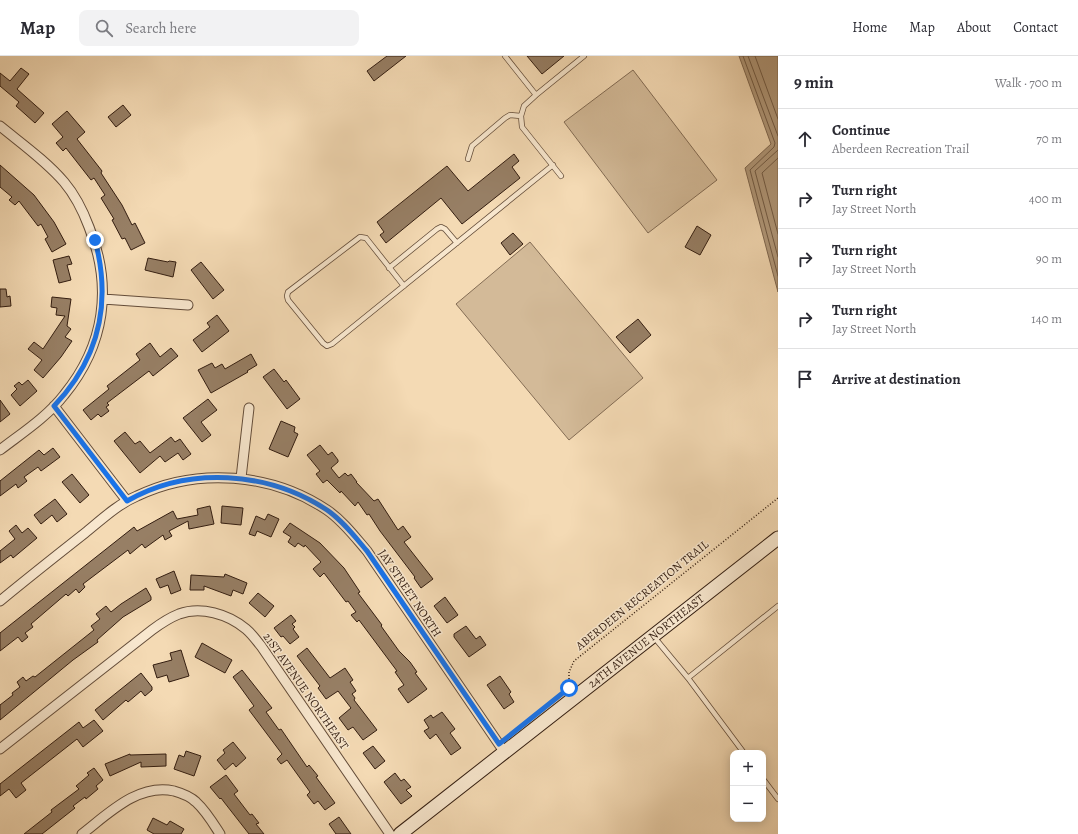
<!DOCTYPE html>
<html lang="en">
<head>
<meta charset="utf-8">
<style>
	body { margin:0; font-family:Alegreya,serif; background:#f2f2f3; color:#2b2b33 }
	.controls { position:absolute; right:12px; bottom:12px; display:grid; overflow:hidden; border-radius:8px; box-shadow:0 2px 10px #0003 }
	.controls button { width:36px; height:36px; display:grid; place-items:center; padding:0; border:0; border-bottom:1px solid #e1e1e2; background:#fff; color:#2b2b33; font:20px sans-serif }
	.stop { position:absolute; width:12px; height:12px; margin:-9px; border:3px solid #1a73e8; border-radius:50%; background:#fff }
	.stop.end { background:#1a73e8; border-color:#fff; box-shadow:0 1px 4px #0008 }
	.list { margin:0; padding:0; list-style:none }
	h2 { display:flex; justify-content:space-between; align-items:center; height:52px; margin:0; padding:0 16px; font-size:17px }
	h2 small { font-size:13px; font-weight:400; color:#7c7c81 }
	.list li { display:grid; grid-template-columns:26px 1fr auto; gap:12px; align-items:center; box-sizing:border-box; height:60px; padding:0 16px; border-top:1px solid #e1e1e2 }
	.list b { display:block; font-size:15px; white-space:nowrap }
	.list p { margin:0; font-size:13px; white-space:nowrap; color:#7c7c81 }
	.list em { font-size:13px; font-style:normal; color:#7c7c81 }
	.icon { flex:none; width:22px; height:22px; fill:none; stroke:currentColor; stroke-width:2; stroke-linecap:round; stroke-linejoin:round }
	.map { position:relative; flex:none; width:778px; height:778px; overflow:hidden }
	header { display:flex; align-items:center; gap:24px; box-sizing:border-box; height:56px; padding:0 20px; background:#fff; border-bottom:1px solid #e1e1e2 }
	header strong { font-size:19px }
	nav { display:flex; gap:22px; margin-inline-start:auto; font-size:14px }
	.search { width:280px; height:36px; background:#f2f2f3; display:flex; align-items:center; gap:10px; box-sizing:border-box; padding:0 14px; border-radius:8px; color:#7c7c81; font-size:15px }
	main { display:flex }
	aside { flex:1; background:#fff }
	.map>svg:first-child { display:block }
	.green { fill:#d3ba98; stroke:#836c54 }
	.water { fill:#b29a7c; stroke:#7f6851 }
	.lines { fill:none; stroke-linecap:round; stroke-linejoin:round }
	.shore { stroke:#725c46; stroke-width:1 }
	.building { fill:#977f65; stroke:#331d10 }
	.lane-casing { stroke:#634c39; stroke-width:6 }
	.street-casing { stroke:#634c39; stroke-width:11 }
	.secondary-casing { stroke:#331d10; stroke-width:15 }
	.path { stroke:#331d10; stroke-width:1.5; stroke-dasharray:1 2; stroke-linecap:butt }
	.lane { stroke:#f8e7ce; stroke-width:4.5 }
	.street { stroke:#f8e7ce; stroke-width:9 }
	.secondary { stroke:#f8e7ce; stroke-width:13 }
	.route { stroke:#1a73e8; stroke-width:5 }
	.labels { text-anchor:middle; stroke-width:3; stroke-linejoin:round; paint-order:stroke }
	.street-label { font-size:12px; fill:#331d10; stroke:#f8e7ce }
</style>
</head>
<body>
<header>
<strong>Map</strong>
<div class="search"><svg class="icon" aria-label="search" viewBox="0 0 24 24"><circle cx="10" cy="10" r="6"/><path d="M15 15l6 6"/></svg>Search here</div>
<nav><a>Home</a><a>Map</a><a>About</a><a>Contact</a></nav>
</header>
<main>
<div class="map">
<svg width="778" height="778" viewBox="0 0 778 778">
	<rect width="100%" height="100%" fill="#f4dab4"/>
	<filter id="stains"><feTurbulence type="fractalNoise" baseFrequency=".005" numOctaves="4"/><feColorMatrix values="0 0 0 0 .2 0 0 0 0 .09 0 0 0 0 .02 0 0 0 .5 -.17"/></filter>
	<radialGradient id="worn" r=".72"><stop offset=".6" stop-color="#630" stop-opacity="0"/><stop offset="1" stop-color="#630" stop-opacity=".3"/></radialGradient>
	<!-- green -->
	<path class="green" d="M633,14l84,110 -69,53 -84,-111z
		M530,186l113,136 -74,62 -113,-136z"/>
	<!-- water -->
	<path class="water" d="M739,0h39v236l-33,-124 26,-24z"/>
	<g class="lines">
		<!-- shore -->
		<path class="shore" d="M743,0l32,87 -1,4 -24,23 28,106
			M748,0l30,80
			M755,0l23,63
			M778,94l-23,21 23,86
			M778,102l-16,15 16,61"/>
	</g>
	<!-- building -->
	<path class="building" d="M387,0h19l-32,25 -7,-10z
		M527,0h37l-22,18z
		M21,12l8,6 -12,15 27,24 -9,10 -19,-17 3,-4 -19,-16v-13l10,8z
		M123,49l8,10 -15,12 -8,-10z
		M67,55l18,21 -8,7 25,32 -1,2 21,32 10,20 3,-2 10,20 -14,7 -6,-12 -3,1 -10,-19 2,-1 -13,-21 4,-3 -11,-17 -3,2 -25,-32 -3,3 -7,-8 7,-6 -11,-13z
		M514,98l5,7 -7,6 8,11 -58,46 -21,-26 -55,45 -6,-8 4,-3 -7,-10 70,-56 21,25z
		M0,109l34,30 20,27 12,22 -14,8 -7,-13 3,-2 -7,-13 -3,2 -19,-25 -4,4 -6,-5 3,-3 -12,-10z
		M697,170l14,9 -11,20 -15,-8z
		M513,177l10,11 -13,11 -9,-12z
		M69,200l3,8 -5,1 4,15 -12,3 -6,-23z
		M148,202l20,4 1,-1 7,1 -3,15 -28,-7z
		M201,206l23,28 -11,9 -22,-29z
		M0,233h6l1,8 3,-1 1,10 -11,1z
		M52,241l19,2 -4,27 4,3 -6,8 7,4 -11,16 -18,21 -9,-8 8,-10 -14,-11 6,-7 9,7 22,-33 -9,-1 1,-7 -6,-1z
		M217,259l12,16 -27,21 -9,-12 17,-13 -3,-4z
		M638,263l13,16 -21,18 -14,-16z
		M150,287l10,14 11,-9 7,8 -25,20 -4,-5 -42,32 2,2 -3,2 3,4 -8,6 -3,-3 -7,6 -8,-10 26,-21 -2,-3 33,-26 -4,-6z
		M251,298l6,11 -10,6 1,1 -37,21 -13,-23 14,-7 3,5 7,-4 3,5z
		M274,313l10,13 2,-2 14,19 -13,10 -24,-32z
		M28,324l9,11 -17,15 -9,-11 6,-6 -3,-3 5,-4 3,3z
		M208,343l9,11 -16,12 10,13 -9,7 -19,-24z
		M0,344l10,14 -10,8z
		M281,365l14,6 -1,5 4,2 -10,23 -19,-8z
		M125,376l10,12 5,-3 10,12 21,-16 4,5 5,-3 11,15 -8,6 -5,-7 -13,9 -5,-6 -20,17 -26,-32z
		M320,389l8,10 4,-3 6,8v2l-7,6 8,10 6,-5 3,3 3,-2 6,8h-1l18,19 4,-2 20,31 5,-4 8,11 -7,5 29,37 -12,9 -7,-10 1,-1 -35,-46 -11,-17 -2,1 -9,-13 -3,4 -14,-15 -1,2 -13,-13 -4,3 -7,-9 4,-3 -13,-16z
		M53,392l7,9 -19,14 -3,-4 -14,10 3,4 -9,7 -2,-4 -16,12v-15l39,-31 5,5z
		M72,418l17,21 -9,8 -18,-21z
		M55,443l12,15 -10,8 -5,-7 -11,9 -7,-9z
		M210,450l4,18 -25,5 -1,-8 -19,10 3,5 -7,4 -2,-5 -18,13 -3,-4 -12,10 -2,-4 -45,34 2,3 -6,6 -3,-4 -8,7 -2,-2 -35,30 2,3 -8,6 3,4 -6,5 -4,-5 -18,14v-18l134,-106 3,4 36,-20 4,8 21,-4 -1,-6z
		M222,450l21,2 -2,17 -20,-2z
		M268,458l11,5 -8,18 -14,-6 -2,5 -6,-2 7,-18 9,4z
		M290,467l30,20 24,25 16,24 -2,1 24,32 -1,1 18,25 11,11 7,10 -2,1 12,16 -19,14 -10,-14 6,-4 -9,-13 2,-1 -38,-51 -2,2 -6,-7 5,-3 -8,-11 -2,1 -22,-29 -4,4 -7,-8 8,-7 -16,-17 -1,2 -6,-4 -3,4 -7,-5 3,-5 -8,-5z
		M16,469l6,8 6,-5 9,10 -24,20 -2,-3 -11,8v-12l15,-12 -6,-8z
		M174,515l7,19 -10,4 -3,-9 -8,3 -4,-9z
		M225,518l22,9 -4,11 -10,-4 -2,6 -27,-10v4h-14l1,-15 33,2z
		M146,532l5,9v3l-28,17 -26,23 1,2 -25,18 -73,60v-15l13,-10 -1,-2 8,-6 -3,-5 6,-5 3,4 7,-5 2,1 59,-47 -3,-4 9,-7 -4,-5 10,-8 5,6 10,-8z
		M258,537l16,13 -9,11 -16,-14z
		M445,541l13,18 -11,8 -13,-17z
		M291,559l5,6 -4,3 3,3 -2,2 6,8 -9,7 -7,-8 -2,1 -7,-9z
		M466,570l10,13 4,-3 6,9 -17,12 -15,-20v-3z
		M202,587l30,17 -7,13 -30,-16z
		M307,592l23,30 15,-10 8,12 -3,2 6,9 -4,3 3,4 -1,2 23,30 -14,10 -10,-13 -5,3 -9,-12 12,-10 -13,-17 -12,8 -8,-11 2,-2 -23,-30z
		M181,594l8,26 -20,6 -2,-7 -10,3 -4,-13 19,-5 -2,-7z
		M242,614l30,38 -6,4 13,18 2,-1 26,38 2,-2 9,11 -2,1 19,26 -10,7 -7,-9 -4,3 -7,-9 3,-3 -23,-32 -6,4 -4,-5 5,-5 -33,-44 5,-4 -21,-29z
		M141,617l11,14v3l-7,6 -4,-5 -13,11 -2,-2 -23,20 -8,-10z
		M500,620l11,16 -2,2 5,8 -10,7 -17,-24z
		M442,656l13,17 -5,4 11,15 -10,7 -15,-21 -6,5 -6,-8 5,-3 -5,-8 7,-5 2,3z
		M94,664l9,11 -20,16 -6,-8 -56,44 5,7 -10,8 -7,-9 -9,7v-12l79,-62 4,6z
		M233,686l13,16 -10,9 -3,-4 -8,7 -8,-10 8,-7 -2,-3z
		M373,690l12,15 -10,8 -12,-16z
		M186,695l15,5 -7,20 -20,-7 5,-14 5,2z
		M130,698v1l36,-1v12l-25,1v-5l-31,14 -5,-12z
		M94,712l9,12 -7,6 2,3 -12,10 -1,-2 -12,9 2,2 -33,26h-18l28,-22 -1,-2 28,-21 -3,-3 13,-11 -2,-2z
		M395,717l6,8 3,-2 7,8 -5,3 6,6 -11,8 -17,-22z
		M226,719l12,16 -4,3 16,21 2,-1 7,9 -3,1 8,10h-15l-25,-32 -3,-4 -1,1 -10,-12z
		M339,761l12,17h-15l-7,-10z
		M153,762l14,7 3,-4 14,8 -3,5h-27l-7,-4z"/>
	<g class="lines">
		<!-- lane casing -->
		<g class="lane-casing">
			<path id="lane" d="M505,0l31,39 48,-39
				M536,39l-12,11 -3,10 1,11 39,49
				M468,103l4,-13 33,-28 5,-3 11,1
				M389,212l48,-39 4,-2 4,2 12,14
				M404,230l-38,-48 -6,-1 -72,55 -1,4 1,4 35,43 4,3 5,-2 221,-179
				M654,581l34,41 56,75
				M688,622l90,-72
				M763,723l15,20"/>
		</g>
		<!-- street casing -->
		<g class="street-casing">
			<path id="street" d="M0,70c22,18 46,35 64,56 11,13 19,29 25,45 24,60 16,118 -25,168 -17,22 -42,38 -64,55
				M103,243l85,6
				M54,350l73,95
				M241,422l8,-70
				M0,545c28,-23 57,-46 85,-68 16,-13 33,-29 52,-37 60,-29 135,-23 190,14 16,11 28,27 40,41l138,202
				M0,693l152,-119c8,-6 17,-12 27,-16 22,-8 49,0 67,15 6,5 10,11 15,17l129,188
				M82,778c26,-20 56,-51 92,-43 7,2 16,5 22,11 10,9 17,21 24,32"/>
		</g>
		<!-- secondary casing -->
		<g class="secondary-casing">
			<path id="secondary" d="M400,778l378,-296"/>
		</g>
		<!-- path -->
		<path class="path" d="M569,632v-16l5,-11 204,-163"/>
		<!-- lane -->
		<use href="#lane" class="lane"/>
		<!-- street -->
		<use href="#street" class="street"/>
		<!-- secondary -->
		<use href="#secondary" class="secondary"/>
	</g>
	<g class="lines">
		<!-- route -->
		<path class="route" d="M95,184c17,64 4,119 -41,166l73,95c61,-35 141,-30 200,9 16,11 28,27 40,41l132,193 70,-56"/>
	</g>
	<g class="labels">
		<!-- street labels -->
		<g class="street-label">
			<text transform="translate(410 537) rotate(56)" y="4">JAY STREET NORTH</text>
			<text transform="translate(642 539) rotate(-39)" y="4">ABERDEEN RECREATION TRAIL</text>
			<text transform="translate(646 585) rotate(-38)" y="4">24TH AVENUE NORTHEAST</text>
			<text transform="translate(306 635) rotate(55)" y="4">21ST AVENUE NORTHEAST</text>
		</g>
	</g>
	<rect width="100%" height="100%" filter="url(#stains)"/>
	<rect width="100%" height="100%" fill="url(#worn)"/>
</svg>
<div class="controls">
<button>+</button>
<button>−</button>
</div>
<div class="stop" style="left:569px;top:632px"></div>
<div class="stop end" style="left:95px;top:184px"></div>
</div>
<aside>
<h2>9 min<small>Walk · 700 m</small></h2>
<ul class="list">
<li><svg class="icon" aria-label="ahead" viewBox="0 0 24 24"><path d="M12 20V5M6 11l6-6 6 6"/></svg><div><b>Continue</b><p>Aberdeen Recreation Trail</p></div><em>70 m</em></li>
<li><svg class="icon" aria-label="right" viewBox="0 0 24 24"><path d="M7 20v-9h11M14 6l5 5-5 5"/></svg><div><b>Turn right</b><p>Jay Street North</p></div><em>400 m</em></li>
<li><svg class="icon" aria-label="right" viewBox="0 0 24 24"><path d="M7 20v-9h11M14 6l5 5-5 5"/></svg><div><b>Turn right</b><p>Jay Street North</p></div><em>90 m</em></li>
<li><svg class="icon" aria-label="right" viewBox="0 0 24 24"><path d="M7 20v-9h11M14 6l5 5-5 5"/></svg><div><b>Turn right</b><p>Jay Street North</p></div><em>140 m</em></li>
<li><svg class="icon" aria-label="arrive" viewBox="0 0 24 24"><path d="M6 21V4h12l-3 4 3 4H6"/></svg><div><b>Arrive at destination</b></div></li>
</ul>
</aside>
</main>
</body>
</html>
